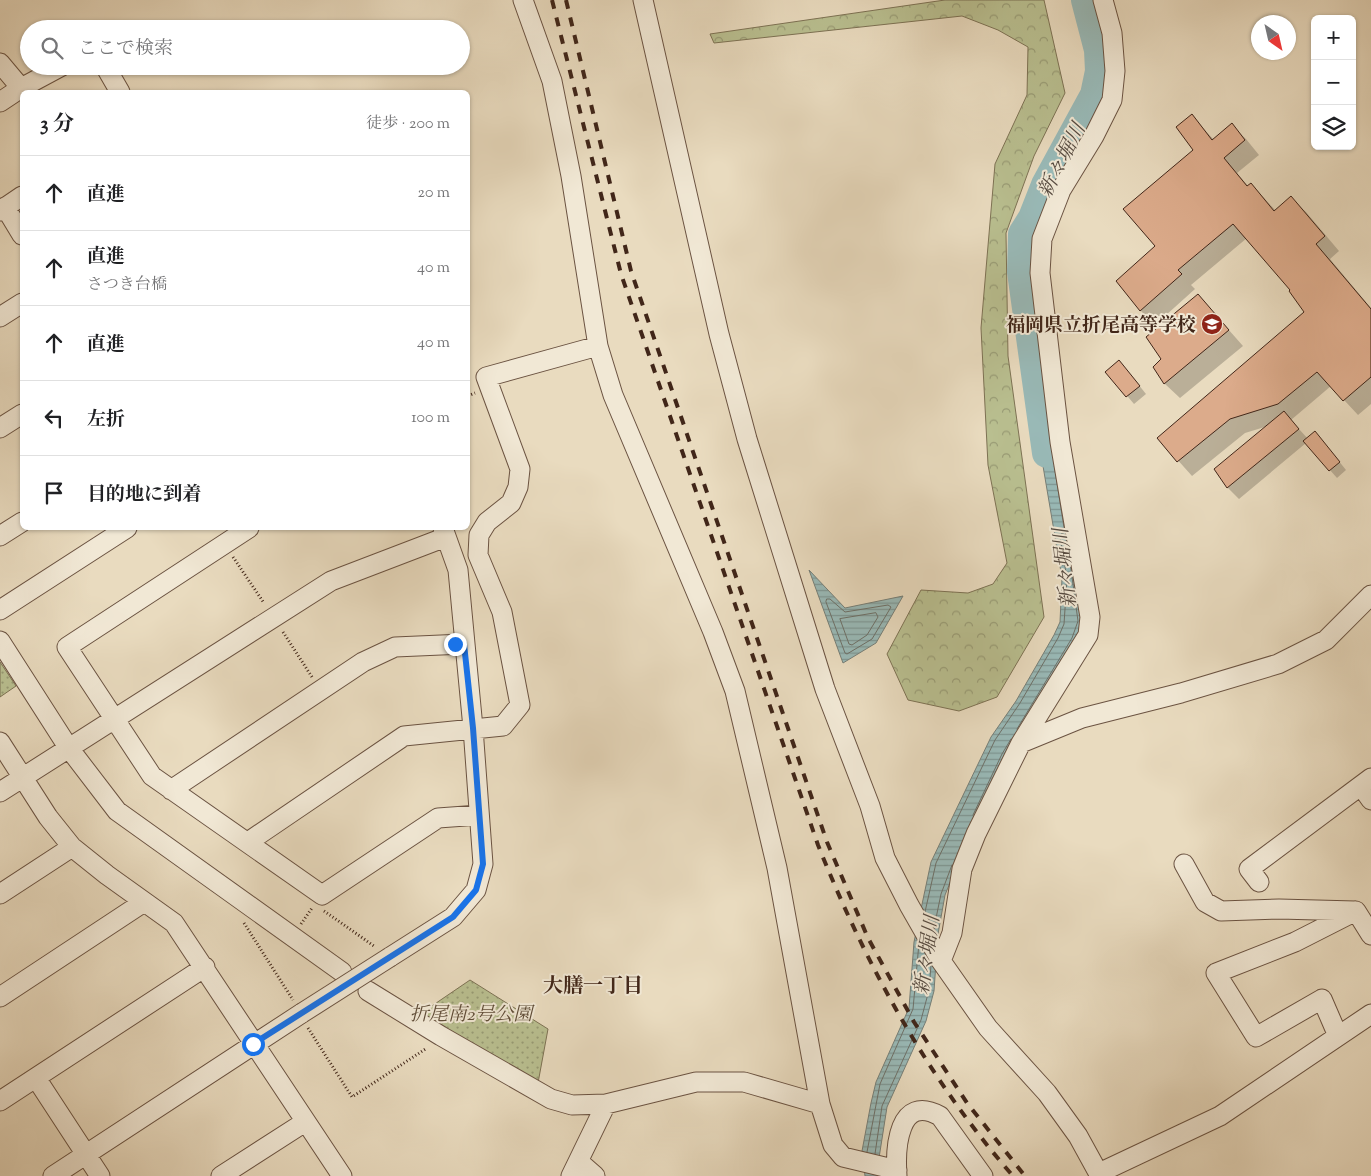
<!DOCTYPE html>
<html lang="ja">
<head>
<meta charset="utf-8">
<style>
	body { margin:0; font-family:"Sorts Mill Goudy","Noto Serif JP",serif; background:#f6f6f6; color:#202124 }
	.controls { position:absolute; right:15px; top:15px; display:grid; overflow:hidden; border-radius:8px; box-shadow:0 1px 4px #0004 }
	.controls button { width:45px; height:45px; display:grid; place-items:center; padding:0; border:0; border-bottom:1px solid #e0e0e0; background:#fff; color:#202124; font:25px sans-serif }
	.compass { position:absolute; left:1251px; top:15px; width:45px; height:45px; border-radius:50%; background:#fff; box-shadow:0 1px 4px #0004; rotate:146deg }
	.stop { position:absolute; width:15px; height:15px; margin:-11px; border:4px solid #1a73e8; border-radius:50%; background:#fff }
	.stop.end { background:#1a73e8; border-color:#fff; box-shadow:0 1px 5px #0008 }
	.list { margin:0; padding:0; list-style:none }
	h2 { display:flex; justify-content:space-between; align-items:center; height:65px; margin:0; padding:0 20px; font-size:21px }
	h2 small { font-size:16px; font-weight:400; color:#757577 }
	.list li { display:grid; grid-template-columns:32px 1fr auto; gap:15px; align-items:center; box-sizing:border-box; height:75px; padding:0 20px; border-top:1px solid #e0e0e0 }
	.list b { display:block; font-size:19px; white-space:nowrap }
	.list p { margin:0; font-size:16px; white-space:nowrap; color:#757577 }
	.list em { font-size:16px; font-style:normal; color:#757577 }
	.icon { flex:none; width:28px; height:28px; fill:none; stroke:currentColor; stroke-width:2; stroke-linecap:round; stroke-linejoin:round }
	.map { position:relative; flex:none; width:1371px; height:1176px; overflow:hidden }
	.search { position:absolute; background:#fff; box-shadow:0 1px 4px #0004; left:20px; top:20px; width:450px; height:55px; display:flex; align-items:center; gap:12px; box-sizing:border-box; padding:0 18px; border-radius:28px; color:#757577; font-size:19px }
	.panel { position:absolute; background:#fff; box-shadow:0 1px 4px #0004; left:20px; top:90px; width:450px; height:440px; border-radius:8px }
	.map>svg:first-child { display:block }
	.forest { fill:url(#forest-crowns); stroke:#7d7254 }
	.park { fill:url(#park-dots); stroke:#7d7254 }
	.water { fill:url(#water-rules); stroke:#767f78 }
	.shadow { fill:#0003 }
	.lines { fill:none; stroke-linecap:round; stroke-linejoin:round }
	.shore { stroke:#6d7068; stroke-width:1 }
	.river { stroke:#99bab8; stroke-width:30 }
	.building { fill:#dcab8b; stroke:#412619 }
	.minor-casing { stroke:#6b5342; stroke-width:21 }
	.path { stroke:#412619; stroke-width:3; stroke-dasharray:1 2.5; stroke-linecap:butt }
	.minor { stroke:#f1e8d5; stroke-width:19 }
	.rail { stroke:#412619; stroke-width:4; stroke-dasharray:9 9; stroke-linecap:butt }
	.minor-bridge-casing { stroke:#6b5342; stroke-width:21; stroke-linecap:butt }
	.minor-bridge { stroke:#f1e8d5; stroke-width:19 }
	.route { stroke:#1a73e8; stroke-width:6 }
	.labels { text-anchor:middle; stroke-width:4; stroke-linejoin:round; paint-order:stroke }
	.poi-label { font-size:19px; font-weight:bold; fill:#412619; stroke:#f1e8d5; text-anchor:end }
	.park-label { font-size:19px; font-style:italic; fill:#5f4c37; stroke:#f1e8d5 }
	.water-label { font-size:20px; font-style:italic; fill:#574b41; stroke:#f1e8d5 }
	.neighbourhood-label { font-size:20px; font-weight:bold; fill:#412619; stroke:#f1e8d5 }
</style>
</head>
<body>
<div class="map">
<svg width="1371" height="1176" viewBox="0 0 1371 1176">
	<defs>
		<pattern id="forest-crowns" width="20" height="18" patternUnits="userSpaceOnUse" patternTransform="scale(1.25)"><rect width="20" height="18" fill="#b9bf90"/><path d="M2 6a3 3 0 1 1 6 0M12 15a3 3 0 1 1 6 0" fill="none" stroke="#989b75"/></pattern>
		<pattern id="park-dots" width="8" height="8" patternUnits="userSpaceOnUse" patternTransform="scale(1.25)"><rect width="8" height="8" fill="#b9bf90"/><path d="M2 2h.1M6 6h.1" fill="none" stroke="#989b75" stroke-width="1.8" stroke-linecap="round"/></pattern>
		<pattern id="water-rules" width="6" height="5" patternUnits="userSpaceOnUse" patternTransform="scale(1.25)"><rect width="6" height="5" fill="#99bab8"/><path d="M0 2.5h6" fill="none" stroke="#7e9795"/></pattern>
	</defs>
	<rect width="100%" height="100%" fill="#e9dbbf"/>
	<filter id="stains"><feTurbulence type="fractalNoise" baseFrequency=".004" numOctaves="4"/><feColorMatrix values="0 0 0 0 .2 0 0 0 0 .09 0 0 0 0 .02 0 0 0 .5 -.17"/></filter>
	<radialGradient id="worn" r=".72"><stop offset=".6" stop-color="#630" stop-opacity="0"/><stop offset="1" stop-color="#630" stop-opacity=".3"/></radialGradient>
	<!-- forest -->
	<path class="forest" d="M945,0h99l21,93 -31,63 -28,77 2,123 36,261 -47,80 -38,14 -51,-11 -21,-46 34,-64 47,3 25,-9 14,-21 -19,-98 -7,-137 14,-164 32,-69 1,-48 -30,-17 -36,-14 -248,27 -4,-9z"/>
	<!-- park -->
	<path class="park" d="M0,662l16,24 -16,11z
		M470,980l78,49 -10,54 -118,-69z"/>
	<!-- water -->
	<path class="water" d="M1046,412l18,116 6,4 14,90 -7,18 -108,196 -24,59 -7,39 -4,57 -8,30 -39,86 -8,51 9,18h-23l-3,-25 9,-48 5,-21 33,-74 5,-66 17,-80 60,-125 25,-36 38,-66 6,-13 2,-44 -28,-165z
		M809,570l36,38 58,-12 -27,47 -33,20z"/>
	<!-- shadow -->
	<path class="shadow" d="M1192,116l22,24 17,-15 15,14 13,16 -22,18 11,13 3,-2 14,15 11,12 15,-13 15,14 33,39 -9,8 41,49v96l-13,11 -27,-29 -40,34 17,19 14,1 24,30 -9,8 -31,-35 -67,56 -11,-11 -12,-18 52,-44 -23,7 -53,43 -34,-38 148,-126 -15,-22 -44,-52 -56,47 4,4 -40,36 -14,-14 -24,-30 40,-35 38,-96z
		M1198,295l45,51 -63,52 -15,-14 -11,-16 9,-9z
		M1126,369l20,25 -12,10 -27,-32z"/>
	<g class="lines">
		<!-- shore -->
		<path class="shore" d="M827,599h3l15,13 43,-7 3,2 -19,32 -25,15 -2,-1 -19,-51z
			M876,613l2,4 -11,18 -15,10 -3,-1 -9,-25z
			M1017,729l55,-91 6,-17 -9,-66
			M973,815l29,-61 9,-15
			M925,912l11,-49 59,-123 25,-37 38,-65 6,-14 3,-45 -7,-43 2,-3 3,2
			M934,928l7,-34 11,-29
			M867,1152l13,-68 33,-75 6,-66
			M875,1154l7,-48 39,-86 8,-30 2,-25"/>
		<!-- river -->
		<path class="river" d="M1047,453l-25,-181 1,-38 10,-16 13,-33 49,-90 5,-24 -1,-21 -13,-50"/>
	</g>
	<!-- building -->
	<path class="building" d="M1192,114l20,26 20,-17 13,17 -21,18 23,28 4,-3 23,28 17,-15 34,40 -9,8 55,65v68l-28,24 -26,-29 -39,32 -48,15 -53,43 -20,-24 147,-126 -15,-21 1,-1 -57,-66 -55,46 4,4 -42,37 -24,-30 39,-35 -32,-37 70,-59 -17,-23z
		M1198,294l31,36 -65,54 -11,-17 8,-8 -15,-22z
		M1119,360l21,26 -14,11 -21,-25z
		M1284,411l15,18 -72,59 -13,-19z
		M1315,431l25,31 -11,9 -26,-30z"/>
	<g class="lines">
		<!-- minor casing -->
		<g class="minor-casing">
			<path id="minor" d="M523,0l29,81 19,95 27,170 15,49 100,237 22,59 42,177 43,236 13,41 10,12 54,13
				M643,0l76,334 28,105 78,250 45,117 15,52 24,47 32,56 47,67 59,65 31,43 22,40
				M0,63l21,25
				M105,66l15,26
				M0,102l21,-14 41,-22
				M5,207l17,28
				M0,211l22,-15
				M0,317l22,-14
				M0,428l22,-14
				M249,528l-182,119 85,129 170,119 116,-77 41,-3
				M0,536l22,-14
				M0,610l127,-82
				M0,641l68,106 49,64 225,161
				M0,742l48,75 24,30 35,28 67,48 168,253
				M1021,743l61,-25 99,-25 97,-29 48,-24 45,-45
				M1361,786l10,14
				M171,790l192,-128 32,-15 69,-3
				M0,792l331,-211 115,-44
				M248,842l156,-106 99,-10 17,-21 -18,-93 -24,-57 1,-20 8,-13 24,-19 7,-16 2,-18 -34,-92 112,-31
				M1184,864l21,38 16,9 58,-2 76,2
				M1259,882l-10,-13 122,-91
				M0,894l72,-47
				M390,957l63,-40 23,-27 7,-26 -10,-136 -15,-158 -15,-42
				M941,961l11,-28 10,-64 14,-35 45,-91 67,-108 2,-18 -30,-175 -20,-169 2,-34 19,-49 33,-54 18,-36 3,-29 -3,-38 -9,-33
				M368,991l73,45 110,63 21,6 34,-1 90,-22h48l76,22
				M0,997l144,-95
				M1338,1036l-16,-37 -66,38 -40,-64 79,-31 61,-31 15,24
				M36,1078l64,98
				M0,1101l205,-134
				M579,1162l16,14
				M1099,1173l121,-57 151,-102
				M53,1176l249,-163
				M221,1176l84,-54
				M571,1176l35,-72
				M897,1176c-2,-28 1,-83 43,-60l43,60"/>
		</g>
		<!-- path -->
		<path class="path" d="M468,396l7,-3
			M233,557l31,46
			M283,632l29,45
			M324,911l50,35
			M244,923l49,77
			M301,924l11,-16
			M308,1028l44,69 75,-49"/>
		<!-- minor -->
		<use href="#minor" class="minor"/>
		<!-- rail -->
		<path class="rail" d="M552,0l69,274 197,571c48,120 110,234 195,331
			M566,0l65,271 196,571 41,96 46,84 53,81 58,73"/>
		<!-- minor-bridge casing -->
		<g class="minor-bridge-casing">
			<path id="minor-bridge" d="M302,1013l88,-56"/>
		</g>
		<!-- minor-bridge -->
		<use href="#minor-bridge" class="minor-bridge"/>
	</g>
	<g class="lines">
		<!-- route -->
		<path class="route" d="M253,1044l200,-127 23,-27 7,-26 -10,-136 -9,-84h-9"/>
	</g>
	<!-- icons -->
	<defs>
		<g id="school-disc" transform="scale(1.125)"><circle r="9.5" fill="#8f2418" stroke="#f1e8d5"/><path d="M0-5L7-2L0 1L-7-2ZM-4 1L0 2.5L4 1V4Q0 6-4 4Z" fill="#fff"/></g>
	</defs>
	<g fill-rule="evenodd">
		<use href="#school-disc" x="1212" y="324"/>
	</g>
	<g class="labels">
		<!-- poi labels -->
		<g class="poi-label">
			<text x="1196" y="331">福岡県立折尾高等学校</text>
		</g>
		<!-- park labels -->
		<g class="park-label">
			<text x="471" y="1020">折尾南2号公園</text>
		</g>
		<!-- water labels -->
		<g class="water-label">
			<text transform="translate(1061 160) rotate(-63)" y="7">新々堀川</text>
			<text transform="translate(1064 568) rotate(-96)" y="7">新々堀川</text>
			<text transform="translate(926 955) rotate(-82)" y="7">新々堀川</text>
		</g>
		<!-- neighbourhood labels -->
		<g class="neighbourhood-label">
			<text x="593" y="992">大膳一丁目</text>
		</g>
	</g>
	<rect width="100%" height="100%" filter="url(#stains)"/>
	<rect width="100%" height="100%" fill="url(#worn)"/>
</svg>
<div class="controls">
<button>+</button>
<button>−</button>
<button><svg class="icon" aria-label="layers" viewBox="0 0 24 24"><path d="M12 4l9 5-9 5-9-5zM3 14l9 5 9-5"/></svg></button>
</div>
<svg class="compass" viewBox="-18 -18 36 36"><path d="M0-13l5 13h-10z" fill="#e53935"/><path d="M0 13l5-13h-10z" fill="#757577"/></svg>
<div class="stop" style="left:253px;top:1044px"></div>
<div class="stop end" style="left:455px;top:644px"></div>
<div class="search"><svg class="icon" aria-label="search" viewBox="0 0 24 24"><circle cx="10" cy="10" r="6"/><path d="M15 15l6 6"/></svg>ここで検索</div>
<section class="panel">
<h2>3 分<small>徒歩 · 200 m</small></h2>
<ul class="list">
<li><svg class="icon" aria-label="ahead" viewBox="0 0 24 24"><path d="M12 20V5M6 11l6-6 6 6"/></svg><div><b>直進</b></div><em>20 m</em></li>
<li><svg class="icon" aria-label="ahead" viewBox="0 0 24 24"><path d="M12 20V5M6 11l6-6 6 6"/></svg><div><b>直進</b><p>さつき台橋</p></div><em>40 m</em></li>
<li><svg class="icon" aria-label="ahead" viewBox="0 0 24 24"><path d="M12 20V5M6 11l6-6 6 6"/></svg><div><b>直進</b></div><em>40 m</em></li>
<li><svg class="icon" aria-label="left" viewBox="0 0 24 24"><path d="M17 20v-9H6M10 6l-5 5 5 5"/></svg><div><b>左折</b></div><em>100 m</em></li>
<li><svg class="icon" aria-label="arrive" viewBox="0 0 24 24"><path d="M6 21V4h12l-3 4 3 4H6"/></svg><div><b>目的地に到着</b></div></li>
</ul>
</section>
</div>
</body>
</html>
